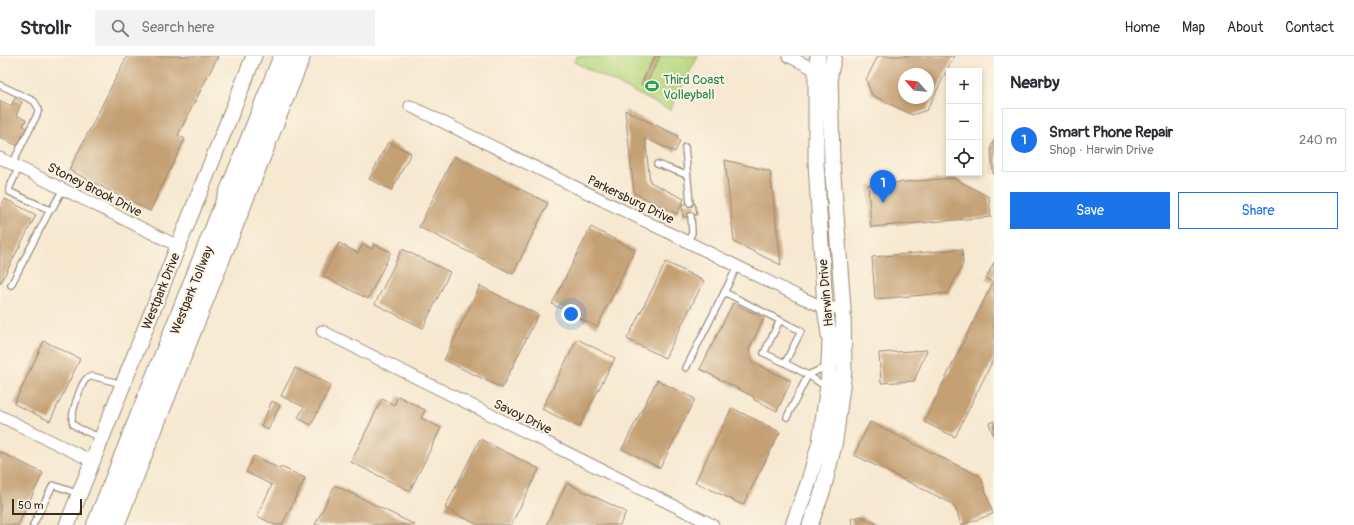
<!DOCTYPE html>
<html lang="en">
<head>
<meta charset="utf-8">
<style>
	body { margin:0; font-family:Pangolin,sans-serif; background:#f2f2f3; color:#2b2b33 }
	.controls { position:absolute; right:12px; top:12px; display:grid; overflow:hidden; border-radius:0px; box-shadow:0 2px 6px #0003 }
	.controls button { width:36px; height:36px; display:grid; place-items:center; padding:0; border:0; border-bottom:1px solid #e1e1e2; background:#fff; color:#2b2b33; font:20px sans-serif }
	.compass { position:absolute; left:898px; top:12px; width:36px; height:36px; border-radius:50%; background:#fff; box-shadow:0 2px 6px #0003; rotate:297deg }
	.scale { position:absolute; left:12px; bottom:10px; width:70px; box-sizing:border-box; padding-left:4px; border:2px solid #3b2a1e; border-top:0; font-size:11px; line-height:14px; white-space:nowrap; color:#3b2a1e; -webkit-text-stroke:3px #fcf5e5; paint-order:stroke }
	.you { position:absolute; left:571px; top:258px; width:14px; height:14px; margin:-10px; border:3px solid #fff; border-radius:50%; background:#1a73e8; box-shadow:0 0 0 6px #1a73e833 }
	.badge { display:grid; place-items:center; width:26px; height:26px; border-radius:50%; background:#1a73e8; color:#fff; font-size:13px; font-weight:700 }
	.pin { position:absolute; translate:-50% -33px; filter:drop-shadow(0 1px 2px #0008) }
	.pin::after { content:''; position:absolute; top:21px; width:14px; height:12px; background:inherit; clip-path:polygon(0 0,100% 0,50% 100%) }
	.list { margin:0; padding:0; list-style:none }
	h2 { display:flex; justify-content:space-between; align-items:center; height:52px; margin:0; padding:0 16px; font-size:17px }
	h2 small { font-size:13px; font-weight:400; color:#7c7c81 }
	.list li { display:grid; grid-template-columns:26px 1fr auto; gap:12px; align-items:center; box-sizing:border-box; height:64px; margin:0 8px 8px; padding:0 8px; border:1px solid #e1e1e2; border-radius:0px }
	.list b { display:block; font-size:15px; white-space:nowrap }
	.list p { margin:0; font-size:13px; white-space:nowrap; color:#7c7c81 }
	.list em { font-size:13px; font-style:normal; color:#7c7c81 }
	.actions { display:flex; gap:8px; padding:12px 16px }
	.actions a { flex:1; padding:9px 0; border:1px solid #1a73e8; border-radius:0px; text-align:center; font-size:14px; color:#1a73e8 }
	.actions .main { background:#1a73e8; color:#fff }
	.icon { flex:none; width:22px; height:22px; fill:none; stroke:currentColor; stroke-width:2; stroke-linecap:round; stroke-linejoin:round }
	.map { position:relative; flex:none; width:994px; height:469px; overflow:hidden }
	header { display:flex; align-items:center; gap:24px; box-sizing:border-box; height:56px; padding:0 20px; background:#fff; border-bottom:1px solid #e1e1e2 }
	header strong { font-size:19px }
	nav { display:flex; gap:22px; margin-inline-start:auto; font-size:14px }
	.search { width:280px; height:36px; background:#f2f2f3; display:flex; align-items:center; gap:10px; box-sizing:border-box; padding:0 14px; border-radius:0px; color:#7c7c81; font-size:15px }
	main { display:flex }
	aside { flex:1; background:#fff }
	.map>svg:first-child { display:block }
	.green { fill:#b7d77e; stroke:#79804e }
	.building { fill:#c4a075; fill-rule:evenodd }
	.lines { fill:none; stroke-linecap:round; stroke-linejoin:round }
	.service-casing { stroke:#998977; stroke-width:8 }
	.minor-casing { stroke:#998977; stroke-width:13 }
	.secondary-casing { stroke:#998977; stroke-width:17 }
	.motorway-casing { stroke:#998977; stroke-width:22 }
	.service { stroke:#fff; stroke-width:5.5 }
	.minor { stroke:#fff; stroke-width:11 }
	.secondary { stroke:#fff; stroke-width:15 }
	.motorway { stroke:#fff; stroke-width:20 }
	.labels { text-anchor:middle; stroke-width:3.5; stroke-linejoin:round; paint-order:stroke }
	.leisure-label { font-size:13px; fill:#27864d; stroke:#fcf5e5; text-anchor:start }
	.street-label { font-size:13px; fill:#3b2a1e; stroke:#fcf5e5 }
</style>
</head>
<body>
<header>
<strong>Strollr</strong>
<div class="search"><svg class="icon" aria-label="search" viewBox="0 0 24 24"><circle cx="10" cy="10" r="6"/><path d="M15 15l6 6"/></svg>Search here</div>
<nav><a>Home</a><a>Map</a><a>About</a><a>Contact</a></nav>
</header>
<main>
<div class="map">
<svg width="994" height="469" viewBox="0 0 994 469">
	<rect width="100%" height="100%" fill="#fcf5e5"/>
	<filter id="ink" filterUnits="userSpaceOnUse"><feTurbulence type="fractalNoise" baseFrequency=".025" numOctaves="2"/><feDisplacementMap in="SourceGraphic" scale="8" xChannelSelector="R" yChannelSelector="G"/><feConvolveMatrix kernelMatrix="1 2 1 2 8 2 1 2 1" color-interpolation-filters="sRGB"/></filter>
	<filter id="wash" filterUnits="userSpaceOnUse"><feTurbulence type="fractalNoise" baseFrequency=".012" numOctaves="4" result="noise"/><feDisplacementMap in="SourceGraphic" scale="16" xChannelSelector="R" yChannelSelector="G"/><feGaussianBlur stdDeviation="0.9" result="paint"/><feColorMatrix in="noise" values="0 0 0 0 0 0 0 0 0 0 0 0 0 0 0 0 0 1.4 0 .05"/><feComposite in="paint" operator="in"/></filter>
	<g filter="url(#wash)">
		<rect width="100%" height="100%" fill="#f7e8d0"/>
		<!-- green -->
		<path class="green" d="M577,0h121l-28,54 -96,-48z"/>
		<g id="blocks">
			<!-- building -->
			<path class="building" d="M127,0h91l-40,79 7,4 -35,72 -81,-41z
				M655,0h5l-15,30 -4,-2z
				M878,0h76l-27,54 -15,5 -40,-20 -6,-15zM904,18h24v24h-24z
				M15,42l7,4 -6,13 10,5 -3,6 4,2 -9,18 -18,-9v-34l1,-2 10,5z
				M625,54l53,26 -1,3 3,2 -5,11 -30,-14 5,44 34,17 -7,15 -43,-21z
				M994,84v34h-1l-2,-27z
				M388,86l23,11 -19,37 -23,-11z
				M454,100l94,47 -35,71 -94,-47z
				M725,104l45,11 11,94 -47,-23z
				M954,122l35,19 2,20 -120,10 -3,-42z
				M5,143l31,16 -36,69v-76z
				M695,147l2,12 -14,2 -1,-13z
				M591,171l44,23 -38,77 -45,-23z
				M339,187l19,10 5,-9 9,5 2,-5 17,8 -23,47 -45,-23z
				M402,193l48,23 -27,56 -48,-24z
				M962,193l1,15 -15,29 -73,6 -3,-42z
				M666,206l38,19 -39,77 -38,-19z
				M994,206v96l-39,79 -31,-15 69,-140 -7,-3z
				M480,230l58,29 -36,73 -58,-28z
				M733,247l31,15 -15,31 3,13 39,19 -14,30 -24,-12 1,-2 -54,-28z
				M577,283l38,19 -36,69 -37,-18z
				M44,285l36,18 -30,62 -36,-17z
				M927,294l-13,31 -33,2 -2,-30z
				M295,312l36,17 -20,40 -13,-7 6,-11 -23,-11z
				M657,324l38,19 -35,69 -38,-19z
				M398,340l27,14 -4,8 20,10 -31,63 -59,-29 31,-63 12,6z
				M272,345l8,4 -12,25 -7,-4z
				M732,352l48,24 -37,73 -48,-23z
				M994,365v17l-5,-15z
				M870,366l111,55 12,37 -32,11 -5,-16 -7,-7 -95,-47z
				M480,383l59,30 -28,56h-33l-33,-17z
				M0,396l43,21 -25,52h-18z
				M254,400l26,13 1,-2 24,11 -23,47h-7l-18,-9 15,-31 -26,-13z
				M567,427l59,29 -6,13h-74z
				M335,429l80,40h-100z
				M861,460l17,9h-25l-2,-6z"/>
		</g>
	</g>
	<g filter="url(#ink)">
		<use href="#blocks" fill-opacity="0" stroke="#998977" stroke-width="1"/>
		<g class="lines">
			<!-- service casing -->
			<g class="service-casing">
				<path id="service" d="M0,29l34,16 5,8 -3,8 -24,47
					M685,91l5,56
					M657,108l30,11
					M19,111l-10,22 1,3 40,18 2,-1 11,-20
					M687,186l5,-9 -1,-17
					M11,229l39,-75
					M724,236l77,39 -16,32 23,12 18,12
					M780,264l-16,33 21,10
					M686,312l51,-101
					M787,361l21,-42 20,-9
					M102,382c-7,-3 -25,-9 -29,-14 -4,-6 8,-40 13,-45 2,-1 4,-2 6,-3l30,8
					M33,469l20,-40 26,9"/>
			</g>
			<!-- minor casing -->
			<g class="minor-casing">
				<path id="minor" d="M788,0l28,14 6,1
					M410,50l388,190 27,12h18
					M0,102l178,88
					M322,275l391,194
					M0,360l92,45"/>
			</g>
			<!-- secondary casing -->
			<g class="secondary-casing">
				<path id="secondary" d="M67,469l187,-469
					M793,469l15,-41 12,-42 8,-57 2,-44 -5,-33 -9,-145v-93l2,-14
					M810,469l13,-35 12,-49 9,-70 -1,-63 -11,-146 -2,-89 4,-17"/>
			</g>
			<!-- motorway casing -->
			<g class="motorway-casing">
				<path id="motorway" d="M97,469l187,-469
					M114,469l186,-469"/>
			</g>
			<!-- service -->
			<use href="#service" class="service"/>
			<!-- minor -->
			<use href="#minor" class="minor"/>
			<!-- secondary -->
			<use href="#secondary" class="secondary"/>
			<!-- motorway -->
			<use href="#motorway" class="motorway"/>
		</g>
	</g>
	<!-- icons -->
	<defs>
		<g id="stadium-bare" transform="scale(1.08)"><path d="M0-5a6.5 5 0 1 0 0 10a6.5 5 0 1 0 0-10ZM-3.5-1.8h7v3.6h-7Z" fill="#2e9e5b" stroke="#fcf5e5" stroke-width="2.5" paint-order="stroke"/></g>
	</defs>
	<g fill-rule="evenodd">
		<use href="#stadium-bare" x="652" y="30"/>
	</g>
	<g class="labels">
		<!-- leisure labels -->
		<g class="leisure-label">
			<text x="663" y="28">Third Coast<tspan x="663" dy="15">Volleyball</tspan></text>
		</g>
		<!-- street labels -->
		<g class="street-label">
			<text transform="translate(95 133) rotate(27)" y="5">Stoney Brook Drive</text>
			<text transform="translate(631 143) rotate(26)" y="5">Parkersburg Drive</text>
			<text transform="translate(191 234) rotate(-68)" y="5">Westpark Tollway</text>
			<text transform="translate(160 235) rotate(-68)" y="5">Westpark Drive</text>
			<text transform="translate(825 237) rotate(-95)" y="5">Harwin Drive</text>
			<text transform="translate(523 360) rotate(26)" y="5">Savoy Drive</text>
		</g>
	</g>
</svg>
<div class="controls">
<button>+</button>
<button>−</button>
<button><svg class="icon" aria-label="locate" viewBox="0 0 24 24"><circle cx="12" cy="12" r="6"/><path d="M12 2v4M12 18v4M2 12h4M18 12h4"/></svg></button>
</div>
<svg class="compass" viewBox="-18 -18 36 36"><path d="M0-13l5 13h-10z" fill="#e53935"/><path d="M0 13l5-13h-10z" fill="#7c7c81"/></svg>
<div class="scale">50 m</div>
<div class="you"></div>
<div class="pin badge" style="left:883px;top:147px">1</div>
</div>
<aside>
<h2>Nearby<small></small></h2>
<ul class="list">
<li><span class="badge">1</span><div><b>Smart Phone Repair</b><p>Shop · Harwin Drive</p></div><em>240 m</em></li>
</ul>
<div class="actions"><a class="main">Save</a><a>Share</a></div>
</aside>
</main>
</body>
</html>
